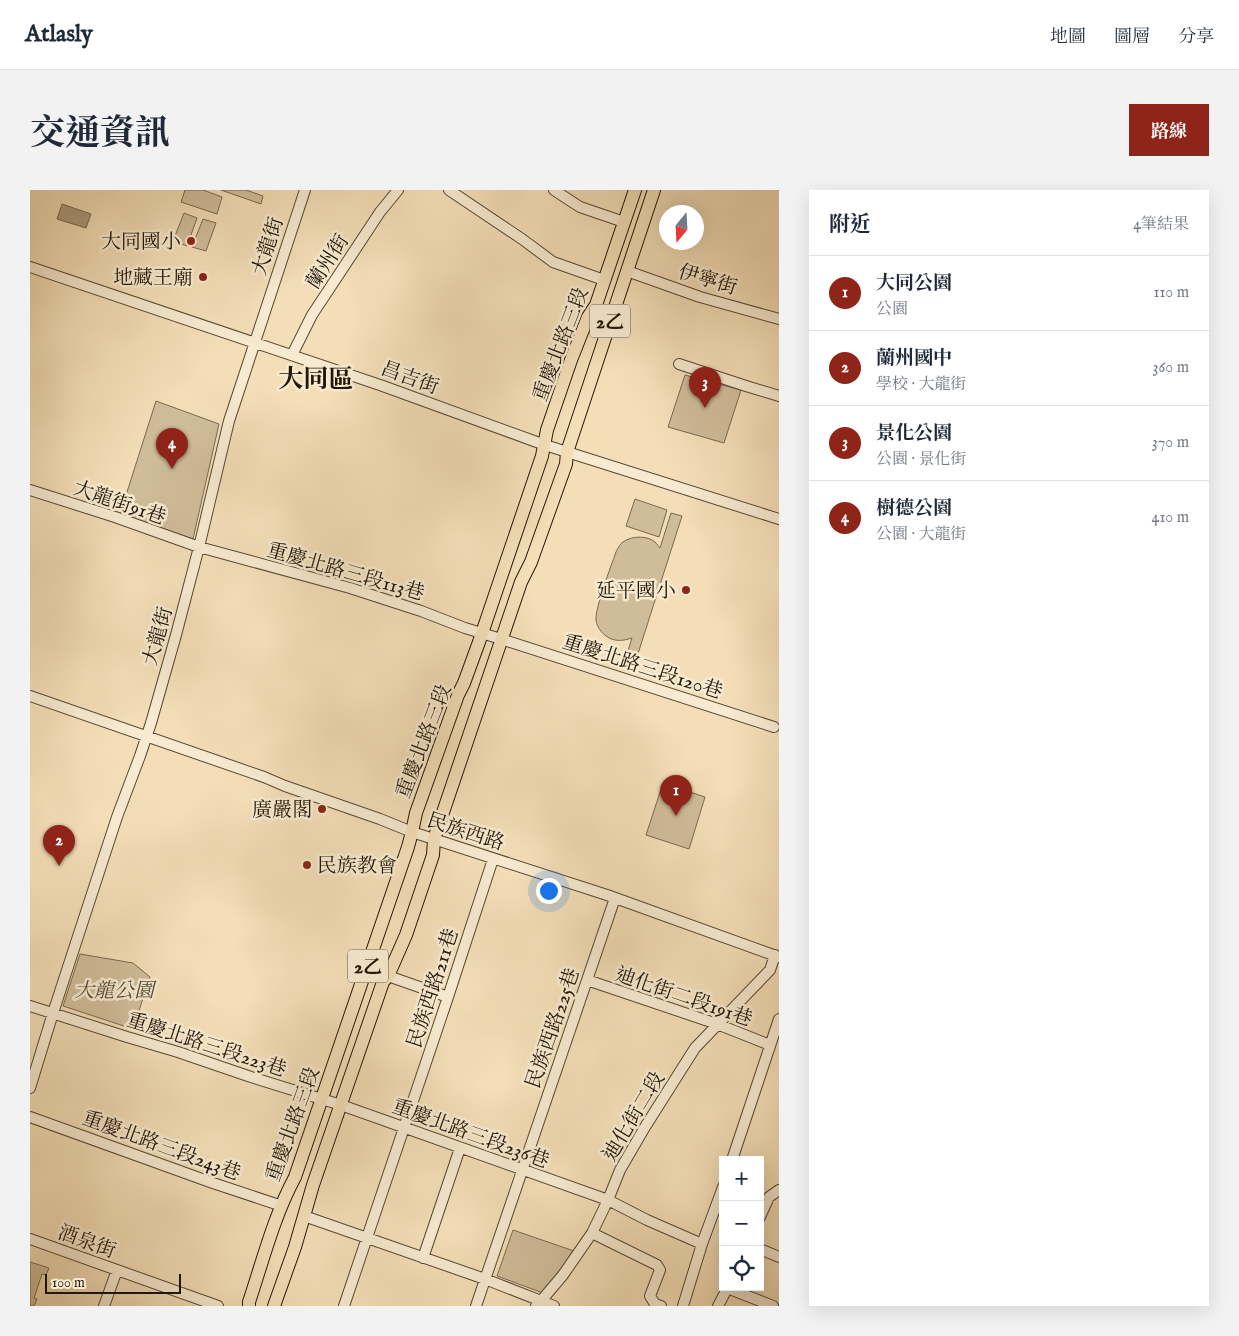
<!DOCTYPE html>
<html lang="zh-TW">
<head>
<meta charset="utf-8">
<style>
	body { margin:0; font-family:"IM FELL English","Noto Serif TC",serif; background:#f2f2f3; color:#1f2937 }
	.controls { position:absolute; right:15px; bottom:15px; display:grid; overflow:hidden; border-radius:0px; box-shadow:0 5px 20px #0002 }
	.controls button { width:45px; height:45px; display:grid; place-items:center; padding:0; border:0; border-bottom:1px solid #e0e1e3; background:#fff; color:#1f2937; font:25px sans-serif }
	.compass { position:absolute; left:629px; top:15px; width:45px; height:45px; border-radius:50%; background:#fff; box-shadow:0 5px 20px #0002; rotate:198deg }
	.scale { position:absolute; left:15px; bottom:12px; width:136px; box-sizing:border-box; padding-left:5px; border:2px solid #221708; border-top:0; font-size:14px; line-height:18px; white-space:nowrap; color:#221708; -webkit-text-stroke:4px #f7ead0; paint-order:stroke }
	.you { position:absolute; left:518px; top:700px; width:18px; height:18px; margin:-12px; border:4px solid #fff; border-radius:50%; background:#1a73e8; box-shadow:0 0 0 8px #1a73e833 }
	.badge { display:grid; place-items:center; width:32px; height:32px; border-radius:50%; background:#8f2418; color:#fff; font-size:16px; font-weight:700 }
	.pin { position:absolute; translate:-50% -41px; filter:drop-shadow(0 1px 2px #0008) }
	.pin::after { content:''; position:absolute; top:26px; width:18px; height:15px; background:inherit; clip-path:polygon(0 0,100% 0,50% 100%) }
	.list { margin:0; padding:0; list-style:none }
	h2 { display:flex; justify-content:space-between; align-items:center; height:65px; margin:0; padding:0 20px; font-size:21px }
	h2 small { font-size:16px; font-weight:400; color:#747a83 }
	.list li { display:grid; grid-template-columns:32px 1fr auto; gap:15px; align-items:center; box-sizing:border-box; height:75px; padding:0 20px; border-top:1px solid #e0e1e3 }
	.list b { display:block; font-size:19px; white-space:nowrap }
	.list p { margin:0; font-size:16px; white-space:nowrap; color:#747a83 }
	.list em { font-size:16px; font-style:normal; color:#747a83 }
	.icon { flex:none; width:28px; height:28px; fill:none; stroke:currentColor; stroke-width:2; stroke-linecap:round; stroke-linejoin:round }
	.map { position:relative; flex:none; width:749px; height:1116px; overflow:hidden; border-radius:0px }
	header { display:flex; align-items:center; gap:30px; box-sizing:border-box; height:70px; padding:0 25px; background:#fff; border-bottom:1px solid #e0e1e3 }
	header strong { font-size:24px }
	nav { display:flex; gap:28px; margin-inline-start:auto; font-size:18px }
	.intro { display:flex; align-items:center; justify-content:space-between; box-sizing:border-box; height:120px; padding:0 30px }
	h1 { margin:0; font-size:35px }
	.button { padding:12px 22px; border-radius:0px; background:#8f2418; color:#fff; font-size:18px; font-weight:700 }
	main { display:flex; gap:30px; padding:0 30px }
	aside { flex:1; background:#fff; border-radius:0px; box-shadow:0 5px 20px #0002 }
	.map>svg:first-child { display:block }
	.green { fill:#cfbc99; stroke:#786a50 }
	.water { fill:#ac9a7c; stroke:#75664e }
	.lines { fill:none; stroke-linecap:round; stroke-linejoin:round }
	.minor-casing { stroke:#564934; stroke-width:12 }
	.major-casing { stroke:#221708; stroke-width:14 }
	.minor { stroke:#f7ead0; stroke-width:10 }
	.major { stroke:#f3deb7; stroke-width:12 }
	.poi-dot { fill:#8f2418; stroke:#f7ead0; stroke-width:2 }
	.labels { text-anchor:middle; stroke-width:5; stroke-linejoin:round; paint-order:stroke }
	.shield { fill:#f7ead0; stroke:#625644; stroke-width:1 }
	.shield-label { font-size:19px; font-weight:bold; fill:#221708 }
	.poi-label { font-size:20px; fill:#221708; stroke:#f7ead0; text-anchor:end }
	.street-label { font-size:20px; fill:#221708; stroke:#f7ead0 }
	.park-label { font-size:20px; font-style:italic; fill:#564934; stroke:#f7ead0 }
	.district-label { font-size:25px; font-weight:bold; fill:#221708; stroke:#f7ead0 }
</style>
</head>
<body>
<header>
<strong>Atlasly</strong>
<nav><a>地圖</a><a>圖層</a><a>分享</a></nav>
</header>
<div class="intro"><h1>交通資訊</h1><a class="button">路線</a></div>
<main>
<div class="map">
<svg width="749" height="1116" viewBox="0 0 749 1116">
	<rect width="100%" height="100%" fill="#f3deb7"/>
	<filter id="stains"><feTurbulence type="fractalNoise" baseFrequency=".004" numOctaves="4"/><feColorMatrix values="0 0 0 0 .2 0 0 0 0 .09 0 0 0 0 .02 0 0 0 .5 -.17"/></filter>
	<radialGradient id="worn" r=".72"><stop offset=".6" stop-color="#630" stop-opacity="0"/><stop offset="1" stop-color="#630" stop-opacity=".3"/></radialGradient>
	<!-- green -->
	<path class="green" d="M155,0h18l19,7 -5,17 -36,-12z
		M191,0h25l17,6 -2,8z
		M154,23l13,5 -10,28 -14,-5z
		M173,29l13,4 -10,28 -14,-4z
		M655,185l56,15 -17,53 -56,-16z
		M126,211l63,23 -26,115 -73,-25z
		M605,309l32,11 -8,27 -33,-11z
		M641,323l11,3 -47,147 -10,-3 7,-22c-9,3 -18,4 -26,-2 -5,-4 -9,-9 -10,-16 -1,-12 15,-54 20,-68 2,-4 4,-8 7,-10 8,-6 24,-7 32,0 2,2 3,4 5,6z
		M633,593l42,14 -16,52 -43,-14z
		M50,764l53,9 17,14 -17,52 -70,-23z
		M483,1040l61,21 -31,42 -46,-17z
		M0,1072l19,6 -3,7 -4,-1 -8,24 3,1 -3,7h-4z"/>
	<!-- water -->
	<path class="water" d="M32,14l29,10 -5,14 -29,-9z"/>
	<g class="lines">
		<!-- minor casing -->
		<g class="minor-casing">
			<path id="minor" d="M419,0l73,49 31,23 51,18
				M524,0l26,17 44,15
				M0,77l350,118 165,60 234,74
				M597,81l73,26 79,22
				M262,165l20,-40 68,-103 18,-22
				M649,174l67,22 33,10
				M0,300l85,27 84,30 151,41 71,23 44,17 36,11 273,88
				M0,506l234,81 21,9 95,33 32,13 195,63 172,62
				M358,786l60,21
				M557,790l130,44 53,21
				M0,816l97,31 51,15 73,25 90,28 267,95 39,20 55,24
				M0,898l23,-75 64,-196 23,-61 11,-33 25,-88 23,-88 30,-126 76,-231
				M0,927l183,66 69,23
				M702,970l47,-141
				M274,1026l181,63 69,27
				M730,1027l9,-20 10,-7
				M562,1043l65,32 3,5 -10,26 5,8 6,2
				M0,1049l188,67
				M730,1059l19,8
				M393,1068l37,-110
				M697,1098l46,18
				M74,1116l13,-36
				M314,1116l104,-309 45,-138
				M446,1116l139,-408
				M506,1116l5,-5 22,-26 29,-42 16,-33 12,-30 25,-43 50,-79 75,-78 5,-15
				M653,1116l19,-62 21,-57
				M688,1116l10,-19"/>
		</g>
		<!-- major casing -->
		<g class="major-casing">
			<path id="major" d="M219,1116v-4c14,-42 25,-86 46,-125l113,-330 4,-15 4,-19 42,-118 6,-12 15,-41 63,-186 5,-26 24,-70 17,-43 8,-12 39,-115
				M244,1116l21,-59 18,-62 70,-203 5,-6 18,-41 27,-80 1,-16 87,-257 10,-20 35,-98 1,-12 87,-262"/>
		</g>
		<!-- minor -->
		<use href="#minor" class="minor"/>
		<!-- major -->
		<use href="#major" class="major"/>
	</g>
	<!-- markers -->
	<g class="poi-dot">
		<circle cx="161" cy="51" r="5"/>
		<circle cx="173" cy="87" r="5"/>
		<circle cx="656" cy="400" r="5"/>
		<circle cx="292" cy="619" r="5"/>
		<circle cx="277" cy="675" r="5"/>
	</g>
	<g class="labels">
		<!-- shield labels -->
		<g class="shield">
			<rect x="560" y="114.5" width="40" height="33" rx="4"/>
			<rect x="318" y="759.5" width="40" height="33" rx="4"/>
		</g>
		<g class="shield-label">
			<text x="580" y="138">2乙</text>
			<text x="338" y="783">2乙</text>
		</g>
		<!-- poi labels -->
		<g class="poi-label">
			<text x="151" y="58">大同國小</text>
			<text x="163" y="94">地藏王廟</text>
			<text x="646" y="407">延平國小</text>
			<text x="282" y="626">廣嚴閣</text>
			<text x="287" y="682" text-anchor="start">民族教會</text>
		</g>
		<!-- street labels -->
		<g class="street-label">
			<text transform="translate(237 56) rotate(-72)" y="7">大龍街</text>
			<text transform="translate(297 71) rotate(-57)" y="7">蘭州街</text>
			<text transform="translate(678 89) rotate(17)" y="7">伊寧街</text>
			<text transform="translate(530 154) rotate(-69)" y="7">重慶北路三段</text>
			<text transform="translate(380 187) rotate(20)" y="7">昌吉街</text>
			<text transform="translate(90 312) rotate(19)" y="7">大龍街91巷</text>
			<text transform="translate(316 381) rotate(16)" y="7">重慶北路三段113巷</text>
			<text transform="translate(127 446) rotate(-74)" y="7">大龍街</text>
			<text transform="translate(613 476) rotate(18)" y="7">重慶北路三段120巷</text>
			<text transform="translate(393 551) rotate(-69)" y="7">重慶北路三段</text>
			<text transform="translate(436 641) rotate(18)" y="7">民族西路</text>
			<text transform="translate(402 798) rotate(-72)" y="7">民族西路211巷</text>
			<text transform="translate(654 806) rotate(19)" y="7">迪化街二段191巷</text>
			<text transform="translate(522 838) rotate(-71)" y="7">民族西路225巷</text>
			<text transform="translate(177 854) rotate(18)" y="7">重慶北路三段223巷</text>
			<text transform="translate(603 926) rotate(-59)" y="7">迪化街二段</text>
			<text transform="translate(262 934) rotate(-70)" y="7">重慶北路三段</text>
			<text transform="translate(441 943) rotate(20)" y="7">重慶北路三段236巷</text>
			<text transform="translate(132 955) rotate(20)" y="7">重慶北路三段243巷</text>
			<text transform="translate(57 1051) rotate(20)" y="7">酒泉街</text>
		</g>
		<!-- park labels -->
		<g class="park-label">
			<text x="84" y="807">大龍公園</text>
		</g>
		<!-- district labels -->
		<g class="district-label">
			<text x="286" y="197">大同區</text>
		</g>
	</g>
	<rect width="100%" height="100%" filter="url(#stains)"/>
	<rect width="100%" height="100%" fill="url(#worn)"/>
</svg>
<div class="controls">
<button>+</button>
<button>−</button>
<button><svg class="icon" aria-label="locate" viewBox="0 0 24 24"><circle cx="12" cy="12" r="6"/><path d="M12 2v4M12 18v4M2 12h4M18 12h4"/></svg></button>
</div>
<svg class="compass" viewBox="-18 -18 36 36"><path d="M0-13l5 13h-10z" fill="#e53935"/><path d="M0 13l5-13h-10z" fill="#747a83"/></svg>
<div class="scale">100 m</div>
<div class="you"></div>
<div class="pin badge" style="left:646px;top:626px">1</div>
<div class="pin badge" style="left:29px;top:676px">2</div>
<div class="pin badge" style="left:675px;top:218px">3</div>
<div class="pin badge" style="left:142px;top:279px">4</div>
</div>
<aside>
<h2>附近<small>4筆結果</small></h2>
<ul class="list">
<li><span class="badge">1</span><div><b>大同公園</b><p>公園</p></div><em>110 m</em></li>
<li><span class="badge">2</span><div><b>蘭州國中</b><p>學校 · 大龍街</p></div><em>360 m</em></li>
<li><span class="badge">3</span><div><b>景化公園</b><p>公園 · 景化街</p></div><em>370 m</em></li>
<li><span class="badge">4</span><div><b>樹德公園</b><p>公園 · 大龍街</p></div><em>410 m</em></li>
</ul>
</aside>
</main>
</body>
</html>
